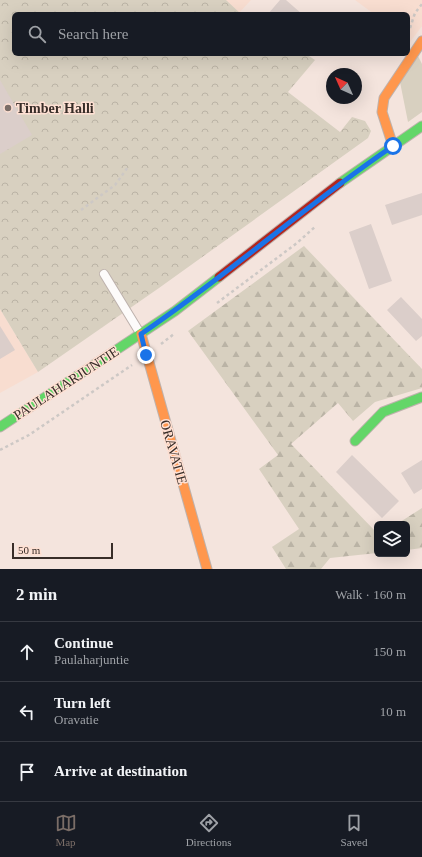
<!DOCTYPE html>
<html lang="en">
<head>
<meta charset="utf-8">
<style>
	body { margin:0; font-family:Georgia,serif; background:#20242c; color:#f1f3f6 }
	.controls { position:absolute; right:12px; bottom:12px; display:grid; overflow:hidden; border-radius:6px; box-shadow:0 4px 16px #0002 }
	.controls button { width:36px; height:36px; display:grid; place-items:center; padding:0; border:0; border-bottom:1px solid #363941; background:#171b24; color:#f1f3f6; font:20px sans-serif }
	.compass { position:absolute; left:326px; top:68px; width:36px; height:36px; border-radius:50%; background:#171b24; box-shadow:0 4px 16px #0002; rotate:315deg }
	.scale { position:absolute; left:12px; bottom:10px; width:101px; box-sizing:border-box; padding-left:4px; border:2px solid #382d28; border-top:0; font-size:11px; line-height:14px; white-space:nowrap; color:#382d28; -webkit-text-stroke:3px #fee0d3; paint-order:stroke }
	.stop { position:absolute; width:12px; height:12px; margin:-9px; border:3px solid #1a73e8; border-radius:50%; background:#fff }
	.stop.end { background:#1a73e8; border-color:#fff; box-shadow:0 1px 4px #0008 }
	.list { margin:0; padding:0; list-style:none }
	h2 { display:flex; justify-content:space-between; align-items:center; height:52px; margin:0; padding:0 16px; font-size:17px }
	h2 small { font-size:13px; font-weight:400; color:#9ea1a6 }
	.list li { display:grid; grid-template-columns:26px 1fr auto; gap:12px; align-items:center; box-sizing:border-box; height:60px; padding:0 16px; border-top:1px solid #363941 }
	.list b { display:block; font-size:15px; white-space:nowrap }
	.list p { margin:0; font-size:13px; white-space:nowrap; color:#9ea1a6 }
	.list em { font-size:13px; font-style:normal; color:#9ea1a6 }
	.icon { flex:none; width:22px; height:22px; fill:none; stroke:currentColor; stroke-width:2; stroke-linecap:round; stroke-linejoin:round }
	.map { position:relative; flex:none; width:422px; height:569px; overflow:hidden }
	.search { position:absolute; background:#171b24; box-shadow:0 4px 16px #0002; left:12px; right:12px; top:12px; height:44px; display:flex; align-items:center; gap:10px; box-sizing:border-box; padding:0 14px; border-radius:6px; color:#9ea1a6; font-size:15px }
	.sheet { height:232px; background:#171b24 }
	nav { display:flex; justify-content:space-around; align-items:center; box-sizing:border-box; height:56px; border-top:1px solid #363941; background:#171b24; font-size:11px; color:#9ea1a6 }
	nav a { display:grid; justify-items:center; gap:2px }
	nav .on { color:#7a6d67 }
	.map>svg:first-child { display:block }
	.built { fill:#f8ddd0 }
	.green { fill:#d8d0c0 }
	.forest { fill:url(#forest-firs) }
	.park { fill:url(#park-crowns) }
	.building { fill:#dbceca }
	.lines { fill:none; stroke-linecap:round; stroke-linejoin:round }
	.lane-casing { stroke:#beb2ad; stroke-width:10 }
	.fast-casing { stroke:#beb2ad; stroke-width:11 }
	.slow-casing { stroke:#beb2ad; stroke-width:11 }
	.jam-casing { stroke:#beb2ad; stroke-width:11 }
	.path { stroke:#cdc8c5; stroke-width:2.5; stroke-dasharray:3 3; stroke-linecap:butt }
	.lane { stroke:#fdfbfa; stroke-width:8 }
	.fast { stroke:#63d668; stroke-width:9 }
	.slow { stroke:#ff974d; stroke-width:9 }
	.jam { stroke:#b3261e; stroke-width:9 }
	.route { stroke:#1a73e8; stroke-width:5 }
	.poi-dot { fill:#7a6d67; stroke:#fee0d3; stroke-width:1.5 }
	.labels { text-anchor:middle; stroke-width:3; stroke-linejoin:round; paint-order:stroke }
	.poi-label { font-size:14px; font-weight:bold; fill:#382d28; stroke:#fee0d3; text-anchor:start }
	.street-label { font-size:14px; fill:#382d28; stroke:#fee0d3 }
</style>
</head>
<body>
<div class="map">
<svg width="422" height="569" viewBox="0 0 422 569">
	<defs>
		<pattern id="forest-firs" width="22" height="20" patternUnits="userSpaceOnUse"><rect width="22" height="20" fill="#d8d0c0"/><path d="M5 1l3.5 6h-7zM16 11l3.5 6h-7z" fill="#bab3a5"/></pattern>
		<pattern id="park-crowns" width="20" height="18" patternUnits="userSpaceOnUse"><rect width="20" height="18" fill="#d8d0c0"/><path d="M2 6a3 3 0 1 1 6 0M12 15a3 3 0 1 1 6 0" fill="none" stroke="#bab3a5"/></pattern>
	</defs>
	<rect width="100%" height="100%" fill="#f4e4dd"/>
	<!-- built -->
	<path class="built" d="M226,0h25l-12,13z
		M355,0h67v26l-12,16 -2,-2v-26h-34z
		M0,309l38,63 -38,21z"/>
	<!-- green -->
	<path class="green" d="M418,56l4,8v48l-14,10 -8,-40z"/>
	<!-- forest -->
	<path class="forest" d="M304,246l118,123v19l-47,14 -22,19 -15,-18 -47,41 86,89v20l-47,5 -9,11h-35l-14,-22 27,-18 -40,-60 19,-14 -90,-124z
		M422,508v40l-15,2v-26h-10z"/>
	<!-- park -->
	<path class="park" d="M0,0h226l15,14h-227v40h292l9,6 -27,32 52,40 12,-15 13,4 6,10 -3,7 -209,150 -121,84 -38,-63z"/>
	<!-- building -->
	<path class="building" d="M280,0h6l16,14h-34z
		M0,80l32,55 -32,19z
		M422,193v22l-30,10 -7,-20z
		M371,224l21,57 -23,8 -20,-57z
		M401,297l21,22v17l-6,5 -29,-31z
		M0,326l15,24 -15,9z
		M352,455l47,46 -17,17 -46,-46z
		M422,460v29l-8,5 -13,-21z"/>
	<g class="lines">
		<!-- lane casing -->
		<g class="lane-casing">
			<path id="lane" d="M104,274l36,59"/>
		</g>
		<!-- fast casing -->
		<g class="fast-casing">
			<path id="fast" d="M340,183l82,-57
				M0,427l175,-116 44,-34
				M355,441l28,-29 39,-15"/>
		</g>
		<!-- slow casing -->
		<g class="slow-casing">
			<path id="slow" d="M393,146l-11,-34 2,-14 38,-57
				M141,334l66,235"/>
		</g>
		<!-- jam casing -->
		<g class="jam-casing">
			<path id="jam" d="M219,277l121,-94"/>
		</g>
		<!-- path -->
		<path class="path" d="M410,28l5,-15 7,-9
			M81,210l34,-25 13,-18
			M217,303l80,-60 19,-17
			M161,344l13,-10
			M0,450l29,-15 103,-70"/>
		<!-- lane -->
		<use href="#lane" class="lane"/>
		<!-- fast -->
		<use href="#fast" class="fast"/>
		<!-- slow -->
		<use href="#slow" class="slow"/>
		<!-- jam -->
		<use href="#jam" class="jam"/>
	</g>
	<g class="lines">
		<!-- route -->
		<path class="route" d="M146,355l-5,-21c87,-59 165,-129 252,-188"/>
	</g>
	<!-- markers -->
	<circle class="poi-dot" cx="8" cy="108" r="4"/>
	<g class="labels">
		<!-- poi labels -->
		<g class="poi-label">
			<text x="16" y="113">Timber Halli</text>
		</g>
		<!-- street labels -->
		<g class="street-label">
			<text transform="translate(66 383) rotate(-33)" y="5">PAULAHARJUNTIE</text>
			<text transform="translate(174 452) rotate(74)" y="5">ORAVATIE</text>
		</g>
	</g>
</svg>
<div class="controls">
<button><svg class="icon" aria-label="layers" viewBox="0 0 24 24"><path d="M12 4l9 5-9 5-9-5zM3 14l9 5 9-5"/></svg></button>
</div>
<svg class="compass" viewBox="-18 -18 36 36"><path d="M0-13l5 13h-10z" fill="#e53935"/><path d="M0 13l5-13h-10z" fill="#9ea1a6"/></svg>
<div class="scale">50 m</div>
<div class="stop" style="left:393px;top:146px"></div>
<div class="stop end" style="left:146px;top:355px"></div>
<div class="search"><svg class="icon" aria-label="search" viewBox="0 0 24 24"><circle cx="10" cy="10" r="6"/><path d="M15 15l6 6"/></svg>Search here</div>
</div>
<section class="sheet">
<h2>2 min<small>Walk · 160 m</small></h2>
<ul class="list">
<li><svg class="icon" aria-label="ahead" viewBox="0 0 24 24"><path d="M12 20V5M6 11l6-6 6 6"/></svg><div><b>Continue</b><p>Paulaharjuntie</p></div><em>150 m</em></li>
<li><svg class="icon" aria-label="left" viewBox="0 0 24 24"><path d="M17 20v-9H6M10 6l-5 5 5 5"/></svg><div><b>Turn left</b><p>Oravatie</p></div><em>10 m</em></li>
<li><svg class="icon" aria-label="arrive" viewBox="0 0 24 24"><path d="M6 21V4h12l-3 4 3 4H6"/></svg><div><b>Arrive at destination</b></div></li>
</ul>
</section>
<nav>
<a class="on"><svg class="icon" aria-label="map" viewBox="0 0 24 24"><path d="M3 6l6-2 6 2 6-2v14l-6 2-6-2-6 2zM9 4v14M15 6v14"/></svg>Map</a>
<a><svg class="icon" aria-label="directions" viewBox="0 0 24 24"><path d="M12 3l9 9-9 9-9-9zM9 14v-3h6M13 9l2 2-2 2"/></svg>Directions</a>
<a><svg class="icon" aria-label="saved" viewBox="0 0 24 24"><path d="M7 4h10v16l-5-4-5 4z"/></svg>Saved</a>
</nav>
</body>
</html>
